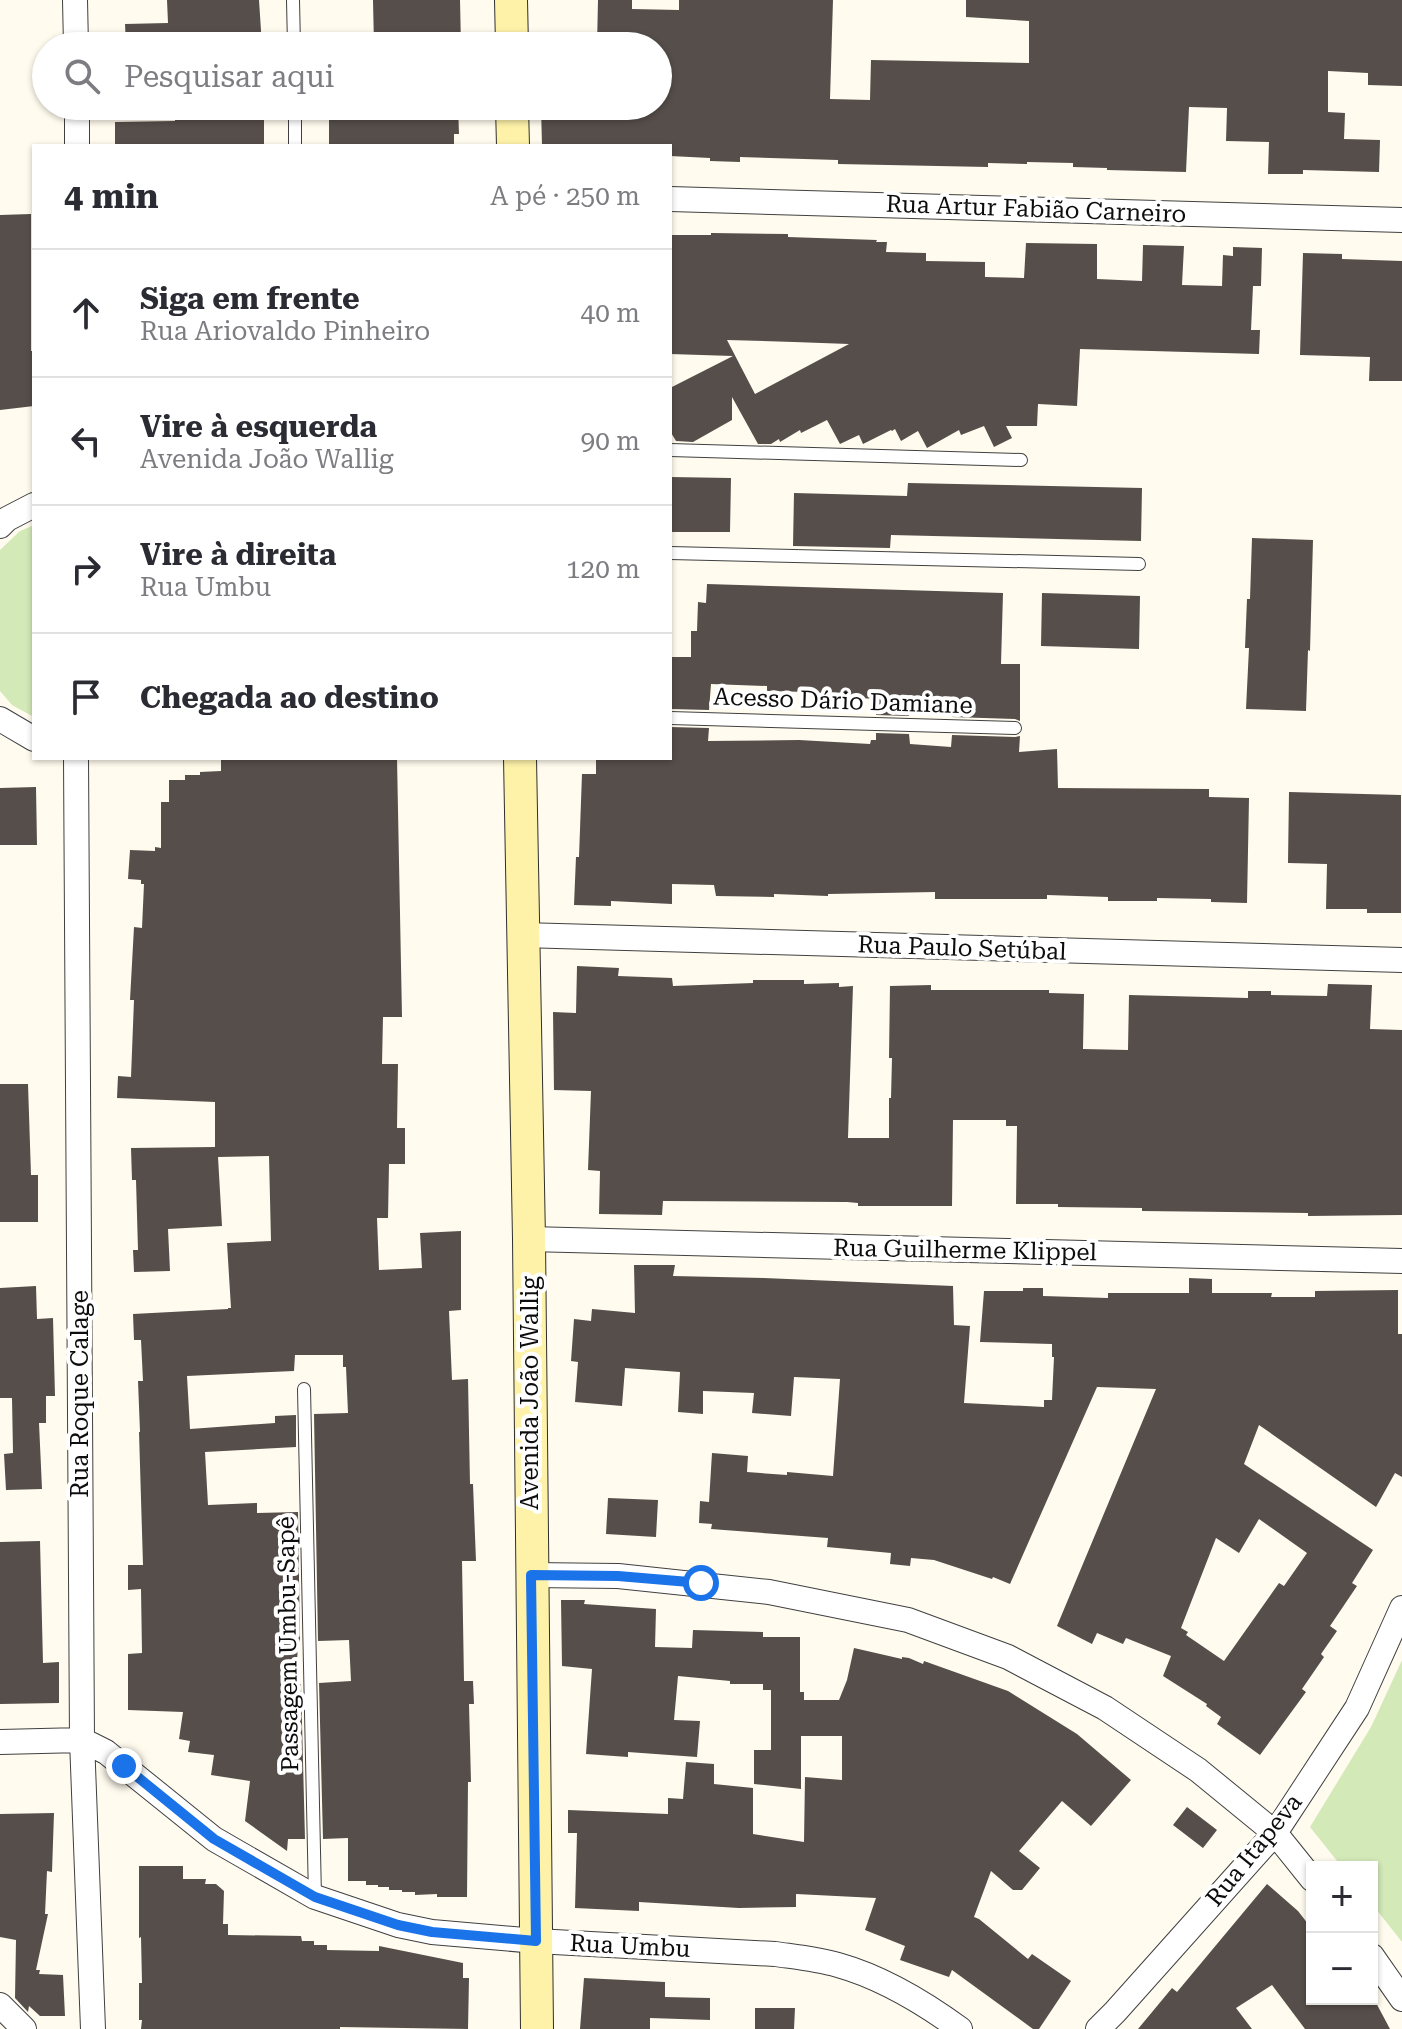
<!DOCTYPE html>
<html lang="pt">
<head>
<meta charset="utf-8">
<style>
	body { margin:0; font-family:"Roboto Serif",serif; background:#f7f7f7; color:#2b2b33 }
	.controls { position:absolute; right:24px; bottom:24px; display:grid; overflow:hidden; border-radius:0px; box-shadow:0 2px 6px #0004 }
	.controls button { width:72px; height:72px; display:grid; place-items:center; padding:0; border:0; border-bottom:2px solid #e1e1e2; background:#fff; color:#2b2b33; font:40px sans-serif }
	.stop { position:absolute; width:24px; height:24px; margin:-18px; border:6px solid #1a73e8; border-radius:50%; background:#fff }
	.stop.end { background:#1a73e8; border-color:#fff; box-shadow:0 2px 8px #0008 }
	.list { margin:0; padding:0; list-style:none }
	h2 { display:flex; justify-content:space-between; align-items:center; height:104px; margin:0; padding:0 32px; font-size:34px }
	h2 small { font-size:26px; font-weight:400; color:#7c7c81 }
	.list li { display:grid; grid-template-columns:52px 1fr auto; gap:24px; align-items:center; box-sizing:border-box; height:128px; padding:0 32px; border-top:2px solid #e1e1e2 }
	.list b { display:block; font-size:30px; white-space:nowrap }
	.list p { margin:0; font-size:26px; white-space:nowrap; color:#7c7c81 }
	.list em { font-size:26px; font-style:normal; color:#7c7c81 }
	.icon { flex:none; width:44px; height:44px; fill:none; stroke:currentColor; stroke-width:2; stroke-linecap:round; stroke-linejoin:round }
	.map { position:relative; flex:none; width:1402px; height:2029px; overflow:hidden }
	.search { position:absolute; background:#fff; box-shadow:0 2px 6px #0004; left:32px; top:32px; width:640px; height:88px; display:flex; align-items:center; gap:20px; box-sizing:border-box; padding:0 28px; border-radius:44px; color:#7c7c81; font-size:30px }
	.panel { position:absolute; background:#fff; box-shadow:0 2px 6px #0004; left:32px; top:144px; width:640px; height:616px; border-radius:0px }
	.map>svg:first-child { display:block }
	.green { fill:#d3e9b8 }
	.building { fill:#564e4a; fill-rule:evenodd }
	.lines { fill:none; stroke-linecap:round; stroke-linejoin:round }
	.lane-casing { stroke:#404040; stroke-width:14 }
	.street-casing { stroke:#404040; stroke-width:26 }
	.secondary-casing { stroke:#2f2f2f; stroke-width:34 }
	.lane { stroke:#fff; stroke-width:12 }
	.street { stroke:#fff; stroke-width:24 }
	.secondary { stroke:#fef2a9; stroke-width:32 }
	.route { stroke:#1a73e8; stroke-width:10 }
	.labels { text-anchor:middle; stroke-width:8; stroke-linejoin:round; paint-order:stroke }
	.street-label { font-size:24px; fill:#0d0d0d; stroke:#fff }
</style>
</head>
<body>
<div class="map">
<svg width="1402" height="2029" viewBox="0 0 1402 2029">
	<rect width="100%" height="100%" fill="#fffbee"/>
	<!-- green -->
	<path class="green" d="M34,525v192l-22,-12 -12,-14v-141l20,-19z
		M1402,1660v282l-30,-38v-37h-30l-32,-40 61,-100z"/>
	<!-- building -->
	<path class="building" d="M167,0h92l3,46h-136l-1,-22 43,-1z
		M373,0h87l1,46h-87z
		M598,0h34v9l47,1v-10h154l-3,99 40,1 1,-40 158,3v-42l-63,-4v-17h436v86l-34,-1v-12l-40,-2v41l17,1 -1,26 36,1 -1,32 -76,-2v4h-35l1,-32 -43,-1 1,-33 -38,-1 -3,65 -79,-2v-2l-34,-1v-4l-46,-1v2l-39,-1v4l-150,-3v-4l-98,-3v5l-30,-1v-3l-40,-2v-10h-128l-1,-40h117v-60h-61z
		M175,106h89v40h-149v-24l60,-1z
		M329,106h129l1,28h-5v12h-125z
		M31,214v137h3v55l-34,4v-195z
		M711,233l77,1v3l89,3 -1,2h11l-1,10 40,1v8l59,1v15l39,1 2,-35 71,1v35l45,2 1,-36 41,1 -2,39 40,1 1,-31 10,1v-9l29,1 -1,38h-8l-2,44h9l-1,24 -179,-5 -3,57 -39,-2 -1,22h-31l6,12 -18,9 -10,-21 -23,9 -2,-5 -32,18 -9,-17 -17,10 -6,-12 -3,2 -1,-1 -28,14 -4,-9 -19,9 -13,-24 -26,13 -1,-3 -20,12 -1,-3 -8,5h-13l-26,-47v23l-39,22 -17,-1 -6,-10v-43l63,-32 -63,-2v-117l2,1v-3h39zM727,340l67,2 55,2 -94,50z
		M1303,253l39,1v5l60,2v120h-33l1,-24 -70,-2z
		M670,477l61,1 -1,54h-60z
		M908,483l234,5 -1,53 -250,-6 -1,13 -97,-2 1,-53 113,3z
		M1252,538l61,2 -3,111 -2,-1 -2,61 -60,-2 3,-61h-4l2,-49h3z
		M707,584l296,9 -2,71h19v57l-5,-2 -63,-2 1,-20 -43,-1 -1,20 -33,-1v-16l-68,-4v-3l-41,-1v-5l-56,-2 -2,26 -39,-1v-52h21v-26h6l1,-29 8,1z
		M1042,593l98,3 -1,53 -98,-3z
		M670,727l39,1 -1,13 91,-1 71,4 1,-4h5v-7l33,1 1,10 41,3 1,-12 63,2 5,-1 -1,16 38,-3 1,39 151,1v8l40,1 -2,105 -36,-1v-3l-54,-1v3h-49v-4l-61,-2v4h-112v-7l-107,2v2l-54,-2v3l-58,-1 -2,-11 -42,-1v20l-61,-3v5l-37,-1 2,-48h3l3,-83h14v-16h74z
		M221,758h176l5,259h-19l-1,47h16l-1,64h8v36h-16l-1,54h-11l2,52 43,-2 -2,-35 41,-2v79l-12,1 3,69 16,-1 2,105h3l3,77h-14l2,120h9l1,23h-5l2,78h-3l-1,115h-30v-3l-22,1v-3h-13v-2h-13v-3h-11v-2h-12v-4h-18v-43l-25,1 -4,-156 32,-2 -2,-41 -31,1 -4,-227 34,-1 -2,-46h-3v-12h-48l-1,16 -107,5 3,53 85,-6v-7l21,-1v32l-91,5 3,53 49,-2v10l41,-1 2,130h-2l-2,42h5l4,155h-17l-1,12 -42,-30 5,-40 -39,-6 3,-20 -26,-3 2,-11 -11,-2 4,-27 -55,-2v-56l14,-1 -1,-64 -13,1v-25h15l-4,-133h1l-2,-51h5l-2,-41h-7l-1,-26 95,-5v-1h3l-4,-65 44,-2 -2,-85 -51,1 4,69 -54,3 2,42 -36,1 -1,-22h5l-2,-70h-4l-1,-32 84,-1v-45l-98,-4 1,-22 13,1 3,-77h-4l4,-73 8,1 2,-44h-3v-4l-13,-1 2,-29 25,1v-4l6,1v-46h8v-22h16v-5h15v-3l21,-1z
		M36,787l1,58h-37v-57z
		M1289,792l112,3v118h-34v-4h-41l1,-45 -39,-1z
		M577,966l42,2 -1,8 54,2 1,8 80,-3v-3h51v4l35,-1v4l14,-1 -5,152h41v-40h2l1,-40h-3l1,-72 41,-1v5h118v3l35,1 -1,55 45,1 1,-55 119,3v-7h23v4l56,1 1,-12 44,1 -2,44 32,1v185l-94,1v-3l-166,-2v-3l-84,-1v-3h-42l1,-78h-11v-6h-53l-1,86h-94v-3l-11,-1 -184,-1 -1,14 -63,-1 1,-43 -12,-1 3,-79 -37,-1 -1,-78 23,1z
		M0,1084h28l3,91h7v47h-38z
		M634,1265h41l-2,11 91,2 189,8 1,39 16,1 -6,77 80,4v-7h8l2,-43h-2v-13l-72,-2 4,-51h39v-3h20v8l65,2v-5h81v-15l23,1v14h60l-1,4h44v-6l83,-1v44h4v143l-7,-4 -19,34 -117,-82 -15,39 129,86 -21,33 5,3 -27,40 7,5 -16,23 3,3 -22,32 4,3 -46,63 -43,-31 4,-7 -15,-11 1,-2 -44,-28 8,-20 -45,-18 -3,6 -26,-11 -5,11 -35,-18 99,-237 -59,-2 -87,197 -17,-7 -1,2 -58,-19 -23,-2 -1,8 -20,-2 1,-11 -64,-6 1,-9 -117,-9 1,-5 -13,-1 1,-22 9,1 3,-49 36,3 -1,16 40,3v-3l46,4 7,-97 -46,-2 -3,39 -39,-3 2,-20 -51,-2v23l-25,-2 2,-40 -55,-4 -3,38 -47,-4 3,-40 -7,-1 3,-42 17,2 1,-12 43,4zM1259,1519l48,34 -23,33 -5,-3 -55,78 -38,-26 2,-3 -7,-4 35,-90 23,15z
		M36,1286l1,33 16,-1 2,78h-9v27h-7l3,66 -36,1 -2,-36 9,-1 -1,-55h-12v-110z
		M608,1498l50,2 -2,37 -50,-3z
		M40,1541l3,122 16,-1v41l-59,1v-162z
		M561,1600h24l-1,4 72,5 -1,38 37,1 1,-18 70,2v5h37v55h4v8h35l8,-20 7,-32 48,11v-2l7,1 14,6 1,-3 84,30 69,43 54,46 -40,46 -29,-25 -43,50 21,17 -18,22h-9l-22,-19 -17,46 5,2 49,40 4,-5 39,27 -32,48h-6l-81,-59 -3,7 -49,-17 5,-14 -40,-16 11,-32 -80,-4v13l-57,1 -100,-6v9l-64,-3 2,-75h-9v-23l100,4v-16l15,1 3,-37 28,2v20l39,4v46l51,8 1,-65 37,3v-44h-41v53l-47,-5v-34h17v-60h-8v-6h-33v-3l-52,-5 -4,44 26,1 -3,36 -69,-5v5l-42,-3 6,-85 -30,-3z
		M1187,1807l30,23 -14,18 -30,-23z
		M54,1813l-2,59 -5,-1 -2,43h3l-12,56h4l-1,4 24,1 2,41h-25l-11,-10 -1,6 -13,-14 1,-58 -16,-3v-123z
		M139,1866h44v13h23l-1,5h11l8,7 -1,33h5v11l73,1 1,5h12v4h13v5l52,1v-5l84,17v15h6l-1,51 -128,-2v2h-199l1,-9h-3v-37h3l-1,-46 -2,1z
		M1267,1884l31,27 14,18v70h62l16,30h-85l-33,-44 -36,23 16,21h-114l34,-41 5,4z
		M584,1978l81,4v15l45,1v22l-60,-2v11h-70z
		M755,2008h40l-1,21h-39z"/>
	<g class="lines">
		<!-- lane casing -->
		<g class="lane-casing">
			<path id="lane" d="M293,0l1,46
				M295,106v40
				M670,450l351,10
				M670,553l469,11
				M670,718l345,10
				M304,1389l11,508"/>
		</g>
		<!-- street casing -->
		<g class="street-casing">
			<path id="street" d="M75,0l1,46
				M77,106v40
				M670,199l732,21
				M0,526l7,-7 27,-14
				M0,719l34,20
				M76,758l6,982 11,289
				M522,935l880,25
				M529,1239l873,22
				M531,1575l87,1 151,16 139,28 100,37 97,51 93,62 77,63 37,46
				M0,1742l82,-2 24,12 108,87 101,58 83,28 34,7 104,9 239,13c21,3 42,5 63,11 43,12 85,37 122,64
				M1372,1956l30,43
				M0,2005l24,24
				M1098,2029l17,-17 160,-179 82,-125 45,-100"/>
		</g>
		<!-- secondary casing -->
		<g class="secondary-casing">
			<path id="secondary" d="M511,0l1,46
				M512,106l1,40
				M520,758l9,481 8,790"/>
		</g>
		<!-- lane -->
		<use href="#lane" class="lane"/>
		<!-- street -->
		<use href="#street" class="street"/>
		<!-- secondary -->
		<use href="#secondary" class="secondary"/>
	</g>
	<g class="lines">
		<!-- route -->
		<path class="route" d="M124,1766l90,73 101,58 83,28 34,7 104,9 -5,-366 87,1 83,7"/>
	</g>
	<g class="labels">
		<!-- street labels -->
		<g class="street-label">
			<text transform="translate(1036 209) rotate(2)" y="8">Rua Artur Fabião Carneiro</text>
			<text transform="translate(843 701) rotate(2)" y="8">Acesso Dário Damiane</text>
			<text transform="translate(962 948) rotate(2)" y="8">Rua Paulo Setúbal</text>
			<text transform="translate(965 1250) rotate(1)" y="8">Rua Guilherme Klippel</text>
			<text transform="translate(530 1393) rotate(-90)" y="8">Avenida João Wallig</text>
			<text transform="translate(80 1394) rotate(-90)" y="8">Rua Roque Calage</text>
			<text transform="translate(288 1644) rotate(-91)" y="8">Passagem Umbu-Sapê</text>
			<text transform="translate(1254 1850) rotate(-51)" y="8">Rua Itapeva</text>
			<text transform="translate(630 1946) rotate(3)" y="8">Rua Umbu</text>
		</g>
	</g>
</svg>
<div class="controls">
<button>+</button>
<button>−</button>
</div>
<div class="stop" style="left:701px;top:1583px"></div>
<div class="stop end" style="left:124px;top:1766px"></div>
<div class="search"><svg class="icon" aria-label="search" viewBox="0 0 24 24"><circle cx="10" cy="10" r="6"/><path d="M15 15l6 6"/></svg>Pesquisar aqui</div>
<section class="panel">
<h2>4 min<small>A pé · 250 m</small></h2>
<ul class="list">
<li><svg class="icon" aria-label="ahead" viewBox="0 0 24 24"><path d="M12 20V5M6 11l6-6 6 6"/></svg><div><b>Siga em frente</b><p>Rua Ariovaldo Pinheiro</p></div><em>40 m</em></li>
<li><svg class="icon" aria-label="left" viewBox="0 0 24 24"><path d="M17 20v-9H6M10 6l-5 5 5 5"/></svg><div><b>Vire à esquerda</b><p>Avenida João Wallig</p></div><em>90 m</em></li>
<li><svg class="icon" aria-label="right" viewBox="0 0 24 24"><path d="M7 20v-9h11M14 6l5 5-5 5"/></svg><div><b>Vire à direita</b><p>Rua Umbu</p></div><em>120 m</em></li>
<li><svg class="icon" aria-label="arrive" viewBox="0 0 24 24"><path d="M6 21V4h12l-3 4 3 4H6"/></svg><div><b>Chegada ao destino</b></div></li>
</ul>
</section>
</div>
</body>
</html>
